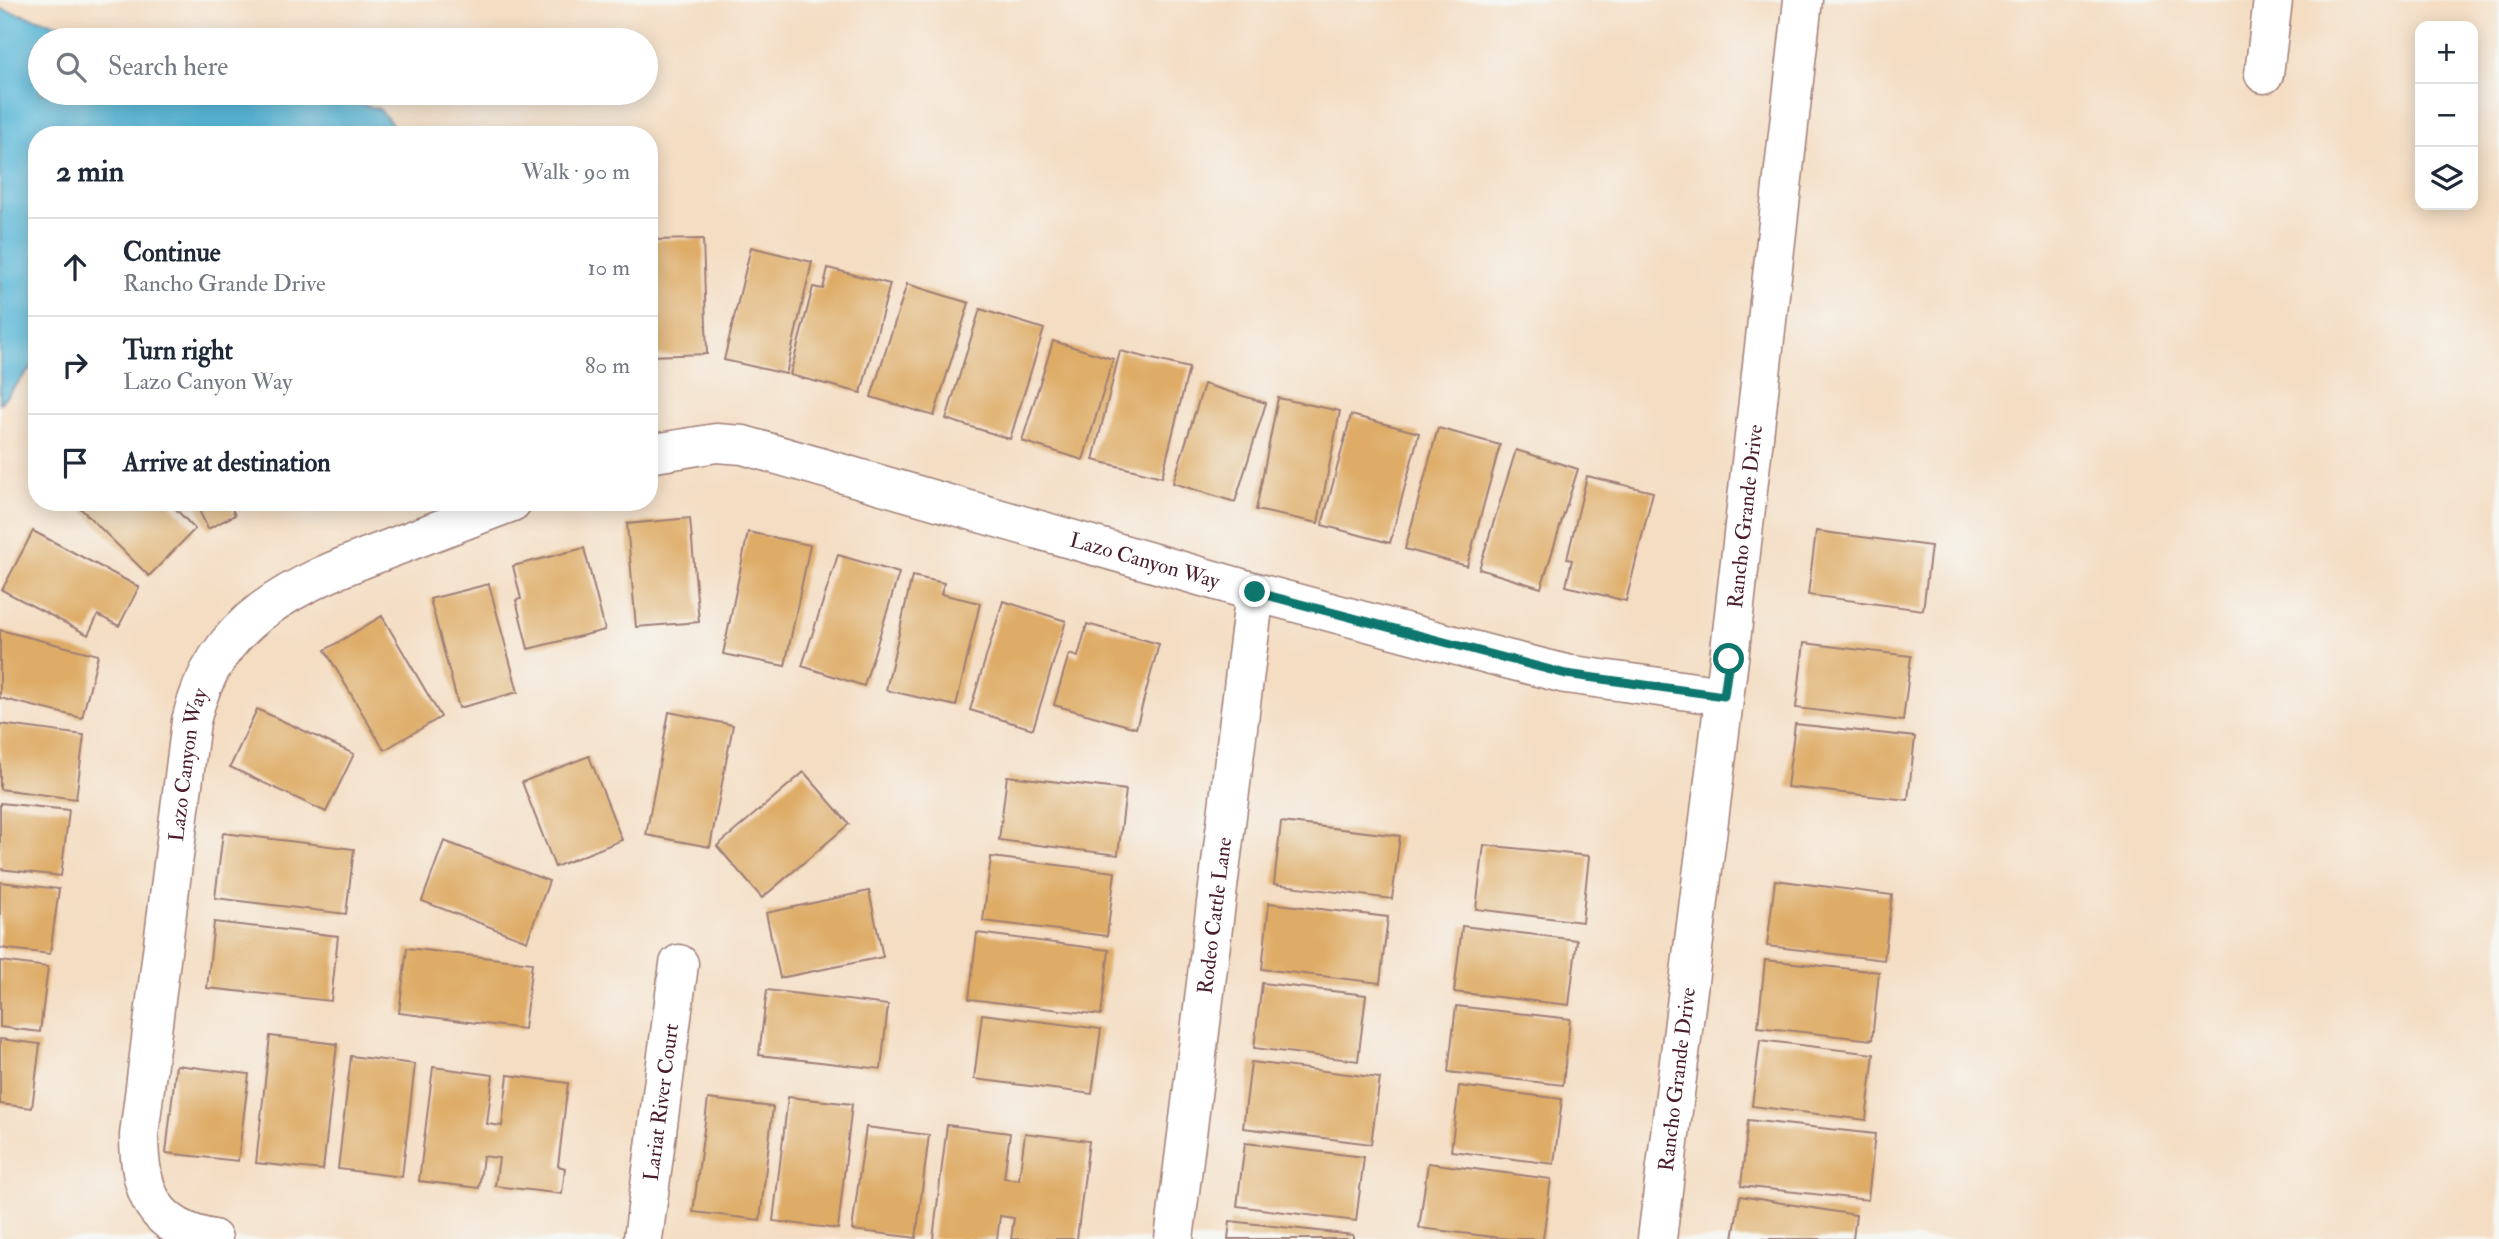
<!DOCTYPE html>
<html lang="en">
<head>
<meta charset="utf-8">
<style>
	body { margin:0; font-family:"IM FELL Double Pica",serif; background:#f6f6f7; color:#1f2937 }
	.controls { position:absolute; right:21px; top:21px; display:grid; overflow:hidden; border-radius:14px; box-shadow:0 4px 18px #0003 }
	.controls button { width:63px; height:63px; display:grid; place-items:center; padding:0; border:0; border-bottom:2px solid #e0e1e3; background:#fff; color:#1f2937; font:35px sans-serif }
	.stop { position:absolute; width:21px; height:21px; margin:-16px; border:5px solid #0f766e; border-radius:50%; background:#fff }
	.stop.end { background:#0f766e; border-color:#fff; box-shadow:0 2px 7px #0008 }
	.list { margin:0; padding:0; list-style:none }
	h2 { display:flex; justify-content:space-between; align-items:center; height:91px; margin:0; padding:0 28px; font-size:30px }
	h2 small { font-size:23px; font-weight:400; color:#747a83 }
	.list li { display:grid; grid-template-columns:46px 1fr auto; gap:21px; align-items:center; box-sizing:border-box; height:98px; padding:0 28px; border-top:2px solid #e0e1e3 }
	.list b { display:block; font-size:26px; white-space:nowrap }
	.list p { margin:0; font-size:23px; white-space:nowrap; color:#747a83 }
	.list em { font-size:23px; font-style:normal; color:#747a83 }
	.icon { flex:none; width:38px; height:38px; fill:none; stroke:currentColor; stroke-width:2; stroke-linecap:round; stroke-linejoin:round }
	.map { position:relative; flex:none; width:2499px; height:1239px; overflow:hidden }
	.search { position:absolute; background:#fff; box-shadow:0 4px 18px #0003; left:28px; top:28px; width:630px; height:77px; display:flex; align-items:center; gap:18px; box-sizing:border-box; padding:0 24px; border-radius:38px; color:#747a83; font-size:26px }
	.panel { position:absolute; background:#fff; box-shadow:0 4px 18px #0003; left:28px; top:126px; width:630px; height:385px; border-radius:28px }
	.map>svg:first-child { display:block }
	.water { fill:#59b7d8; stroke:#526b82; stroke-width:2 }
	.building { fill:#deac66 }
	.lines { fill:none; stroke-linecap:round; stroke-linejoin:round }
	.minor-casing { stroke:#9f7e76; stroke-width:41 }
	.minor { stroke:#fff; stroke-width:38 }
	.route { stroke:#0f766e; stroke-width:9 }
	.labels { text-anchor:middle; stroke-width:5; stroke-linejoin:round; paint-order:stroke }
	.street-label { font-size:21px; fill:#4a1f2b; stroke:#f6f6f2 }
</style>
</head>
<body>
<div class="map">
<svg width="2499" height="1239" viewBox="0 0 2499 1239">
	<rect width="100%" height="100%" fill="#f6f6f2"/>
	<filter id="ink" filterUnits="userSpaceOnUse"><feTurbulence type="fractalNoise" baseFrequency=".0143" numOctaves="2"/><feDisplacementMap in="SourceGraphic" scale="14" xChannelSelector="R" yChannelSelector="G"/><feConvolveMatrix kernelMatrix="1 2 1 2 8 2 1 2 1" color-interpolation-filters="sRGB"/></filter>
	<filter id="wash" filterUnits="userSpaceOnUse"><feTurbulence type="fractalNoise" baseFrequency=".00686" numOctaves="4" result="noise"/><feDisplacementMap in="SourceGraphic" scale="28" xChannelSelector="R" yChannelSelector="G"/><feGaussianBlur stdDeviation="1.57" result="paint"/><feColorMatrix in="noise" values="0 0 0 0 0 0 0 0 0 0 0 0 0 0 0 0 0 1.4 0 .05"/><feComposite in="paint" operator="in"/></filter>
	<g filter="url(#wash)">
		<rect width="100%" height="100%" fill="#f4ddc2"/>
		<!-- water -->
		<path class="water" d="M0,9l118,31h-78v53h277l62,16 22,26h-364v226l-37,42z"/>
		<g id="blocks">
			<!-- building -->
			<path class="building" d="M703,239l4,115 -58,2v-116z
				M751,247l61,15 -26,112 -62,-14z
				M828,268l62,16 -29,109 -71,-18 23,-88 10,2z
				M907,284l62,19 -35,113 -63,-19z
				M980,309l64,20 -34,110 -64,-20z
				M1053,341l60,18 -30,101 -61,-19z
				M1120,351l69,17 -27,109 -69,-17z
				M1204,384l62,19 -31,99 -62,-19z
				M1278,398l62,13 -22,112 -62,-13z
				M1351,415l68,18 -29,110 -68,-18z
				M1438,428l62,17 -33,121 -62,-17z
				M1516,450l62,19 -37,119 -62,-19z
				M1587,476l66,16 -27,109 -60,-15 6,-26 -5,-1z
				M74,502h95l26,27 -46,47z
				M195,502h34l6,13 -27,14z
				M690,518l9,104 -63,5 -9,-103z
				M33,531l106,56 -20,39 -21,-11 -10,20 -86,-45z
				M1816,531l115,15 -8,64 -115,-15z
				M748,532l62,13 -25,121 -62,-12z
				M584,548l21,82 -77,19 -12,-49 5,-1 -8,-33z
				M838,555l61,18 -35,113 -62,-20z
				M912,576l32,7 -3,11 39,9 -24,103 -70,-16z
				M489,584l29,108 -59,16 -29,-109z
				M1003,601l63,20 -33,108 -63,-19z
				M382,616l59,101 -57,33 -59,-100z
				M1087,624l72,20 -23,84 -82,-23 15,-51 9,3z
				M0,630l98,25 -16,63 -82,-20z
				M1804,643l107,13 -8,65 -107,-13z
				M257,709l97,45 -28,58 -96,-45z
				M669,712l64,13 -23,122 -64,-12z
				M0,724l84,11 -8,64 -76,-10z
				M1795,724l120,13 -7,63 -121,-13z
				M589,756l33,84 -67,27 -33,-85z
				M804,772l45,52 -87,74 -45,-52z
				M1007,776l119,14 -8,65 -119,-15z
				M0,803l69,7 -8,66 -61,-7z
				M1281,822l119,14 -8,63 -118,-15z
				M223,833l131,16 -8,65 -131,-16z
				M444,841l105,40 -22,60 -105,-40z
				M1484,845l105,11 -7,66 -106,-13z
				M991,857l124,15 -8,64 -124,-15z
				M1775,880l117,15 -8,65 -117,-14z
				M0,882l59,7 -9,65 -50,-6z
				M869,891l14,66 -103,21 -14,-65z
				M1269,903l119,14 -8,66 -118,-14z
				M214,922l124,14 -7,65 -124,-13z
				M1462,926l115,14 -8,65 -115,-13z
				M977,933l132,17 -8,65 -132,-16z
				M407,948l125,15 -8,66 -125,-16z
				M1765,960l114,12 -7,68 -114,-13z
				M0,961l48,6 -8,65 -40,-5z
				M1262,983l104,12 -8,66 -104,-13z
				M767,990l121,15 -7,64 -122,-14z
				M1456,1006l114,13 -7,66 -115,-13z
				M982,1014l119,15 -9,65 -118,-15z
				M270,1036l67,8 -14,126 -67,-7z
				M0,1039l40,5 -8,64 -32,-4z
				M1760,1040l114,14 -8,66 -114,-14z
				M351,1056l64,8 -13,113 -64,-8z
				M1251,1062l129,16 -9,66 -128,-16z
				M176,1065l73,9 -11,87 -72,-8z
				M433,1067l60,8 -6,49 15,2 6,-51 60,8 -10,83 7,2 -3,26 -67,-8 4,-28 -16,-2 -4,32 -60,-7z
				M1459,1086l103,13 -8,65 -103,-13z
				M788,1097l64,7 -14,125 -65,-8z
				M708,1099l65,8 -13,113 -67,-8z
				M1748,1120l127,14 -7,66 -127,-14z
				M947,1125l63,8 -6,45 15,2 6,-47 64,8 -12,98h-66l3,-21 -14,-2 -3,23h-64z
				M866,1127l63,8 -13,103 -64,-8z
				M1245,1143l119,14 -8,64 -119,-15z
				M1428,1163l123,16 -8,60h-33l-91,-11z
				M1740,1196l116,19 -3,24h-120z
				M1230,1221l123,14v4h-125z"/>
		</g>
	</g>
	<g filter="url(#ink)">
		<use href="#blocks" fill-opacity="0" stroke="#9f7e76" stroke-width="2"/>
		<g class="lines">
			<!-- minor casing -->
			<g class="minor-casing">
				<g id="minor">
					<path d="M2264,74l9,-74"/>
					<path id="s1" d="M649,454l67,-11 27,2 512,147 251,67 60,15 158,22"/>
					<path id="s2" d="M213,1239c-60,-11 -74,-47 -74,-104l52,-414c24,-103 105,-137 195,-171 42,-16 84,-32 126,-48"/>
					<path id="s3" d="M643,1239l36,-275"/>
					<path id="s4" d="M1174,1239l81,-647"/>
					<path id="s5" d="M1657,1239l72,-580 74,-659"/>
				</g>
			</g>
			<!-- minor -->
			<use href="#minor" class="minor"/>
		</g>
	</g>
	<g class="lines" filter="url(#ink)">
		<!-- route -->
		<path class="route" d="M1255,592l311,82 158,22 5,-37"/>
	</g>
	<g class="labels">
		<!-- street labels -->
		<g class="street-label">
			<text dy="7" stroke="none"><textPath href="#s5" startOffset="728">Rancho Grande Drive</textPath></text>
			<text dy="7" stroke="none"><textPath href="#s1" startOffset="513">Lazo Canyon Way</textPath></text>
			<text dy="7" stroke="none"><textPath href="#s2" startOffset="516">Lazo Canyon Way</textPath></text>
			<text dy="7" stroke="none"><textPath href="#s4" startOffset="326">Rodeo Cattle Lane</textPath></text>
			<text dy="7" stroke="none"><textPath href="#s5" startOffset="161">Rancho Grande Drive</textPath></text>
			<text dy="7" stroke="none"><textPath href="#s3" startOffset="138">Lariat River Court</textPath></text>
		</g>
	</g>
</svg>
<div class="controls">
<button>+</button>
<button>−</button>
<button><svg class="icon" aria-label="layers" viewBox="0 0 24 24"><path d="M12 4l9 5-9 5-9-5zM3 14l9 5 9-5"/></svg></button>
</div>
<div class="stop" style="left:1729px;top:659px"></div>
<div class="stop end" style="left:1255px;top:592px"></div>
<div class="search"><svg class="icon" aria-label="search" viewBox="0 0 24 24"><circle cx="10" cy="10" r="6"/><path d="M15 15l6 6"/></svg>Search here</div>
<section class="panel">
<h2>2 min<small>Walk · 90 m</small></h2>
<ul class="list">
<li><svg class="icon" aria-label="ahead" viewBox="0 0 24 24"><path d="M12 20V5M6 11l6-6 6 6"/></svg><div><b>Continue</b><p>Rancho Grande Drive</p></div><em>10 m</em></li>
<li><svg class="icon" aria-label="right" viewBox="0 0 24 24"><path d="M7 20v-9h11M14 6l5 5-5 5"/></svg><div><b>Turn right</b><p>Lazo Canyon Way</p></div><em>80 m</em></li>
<li><svg class="icon" aria-label="arrive" viewBox="0 0 24 24"><path d="M6 21V4h12l-3 4 3 4H6"/></svg><div><b>Arrive at destination</b></div></li>
</ul>
</section>
</div>
</body>
</html>
